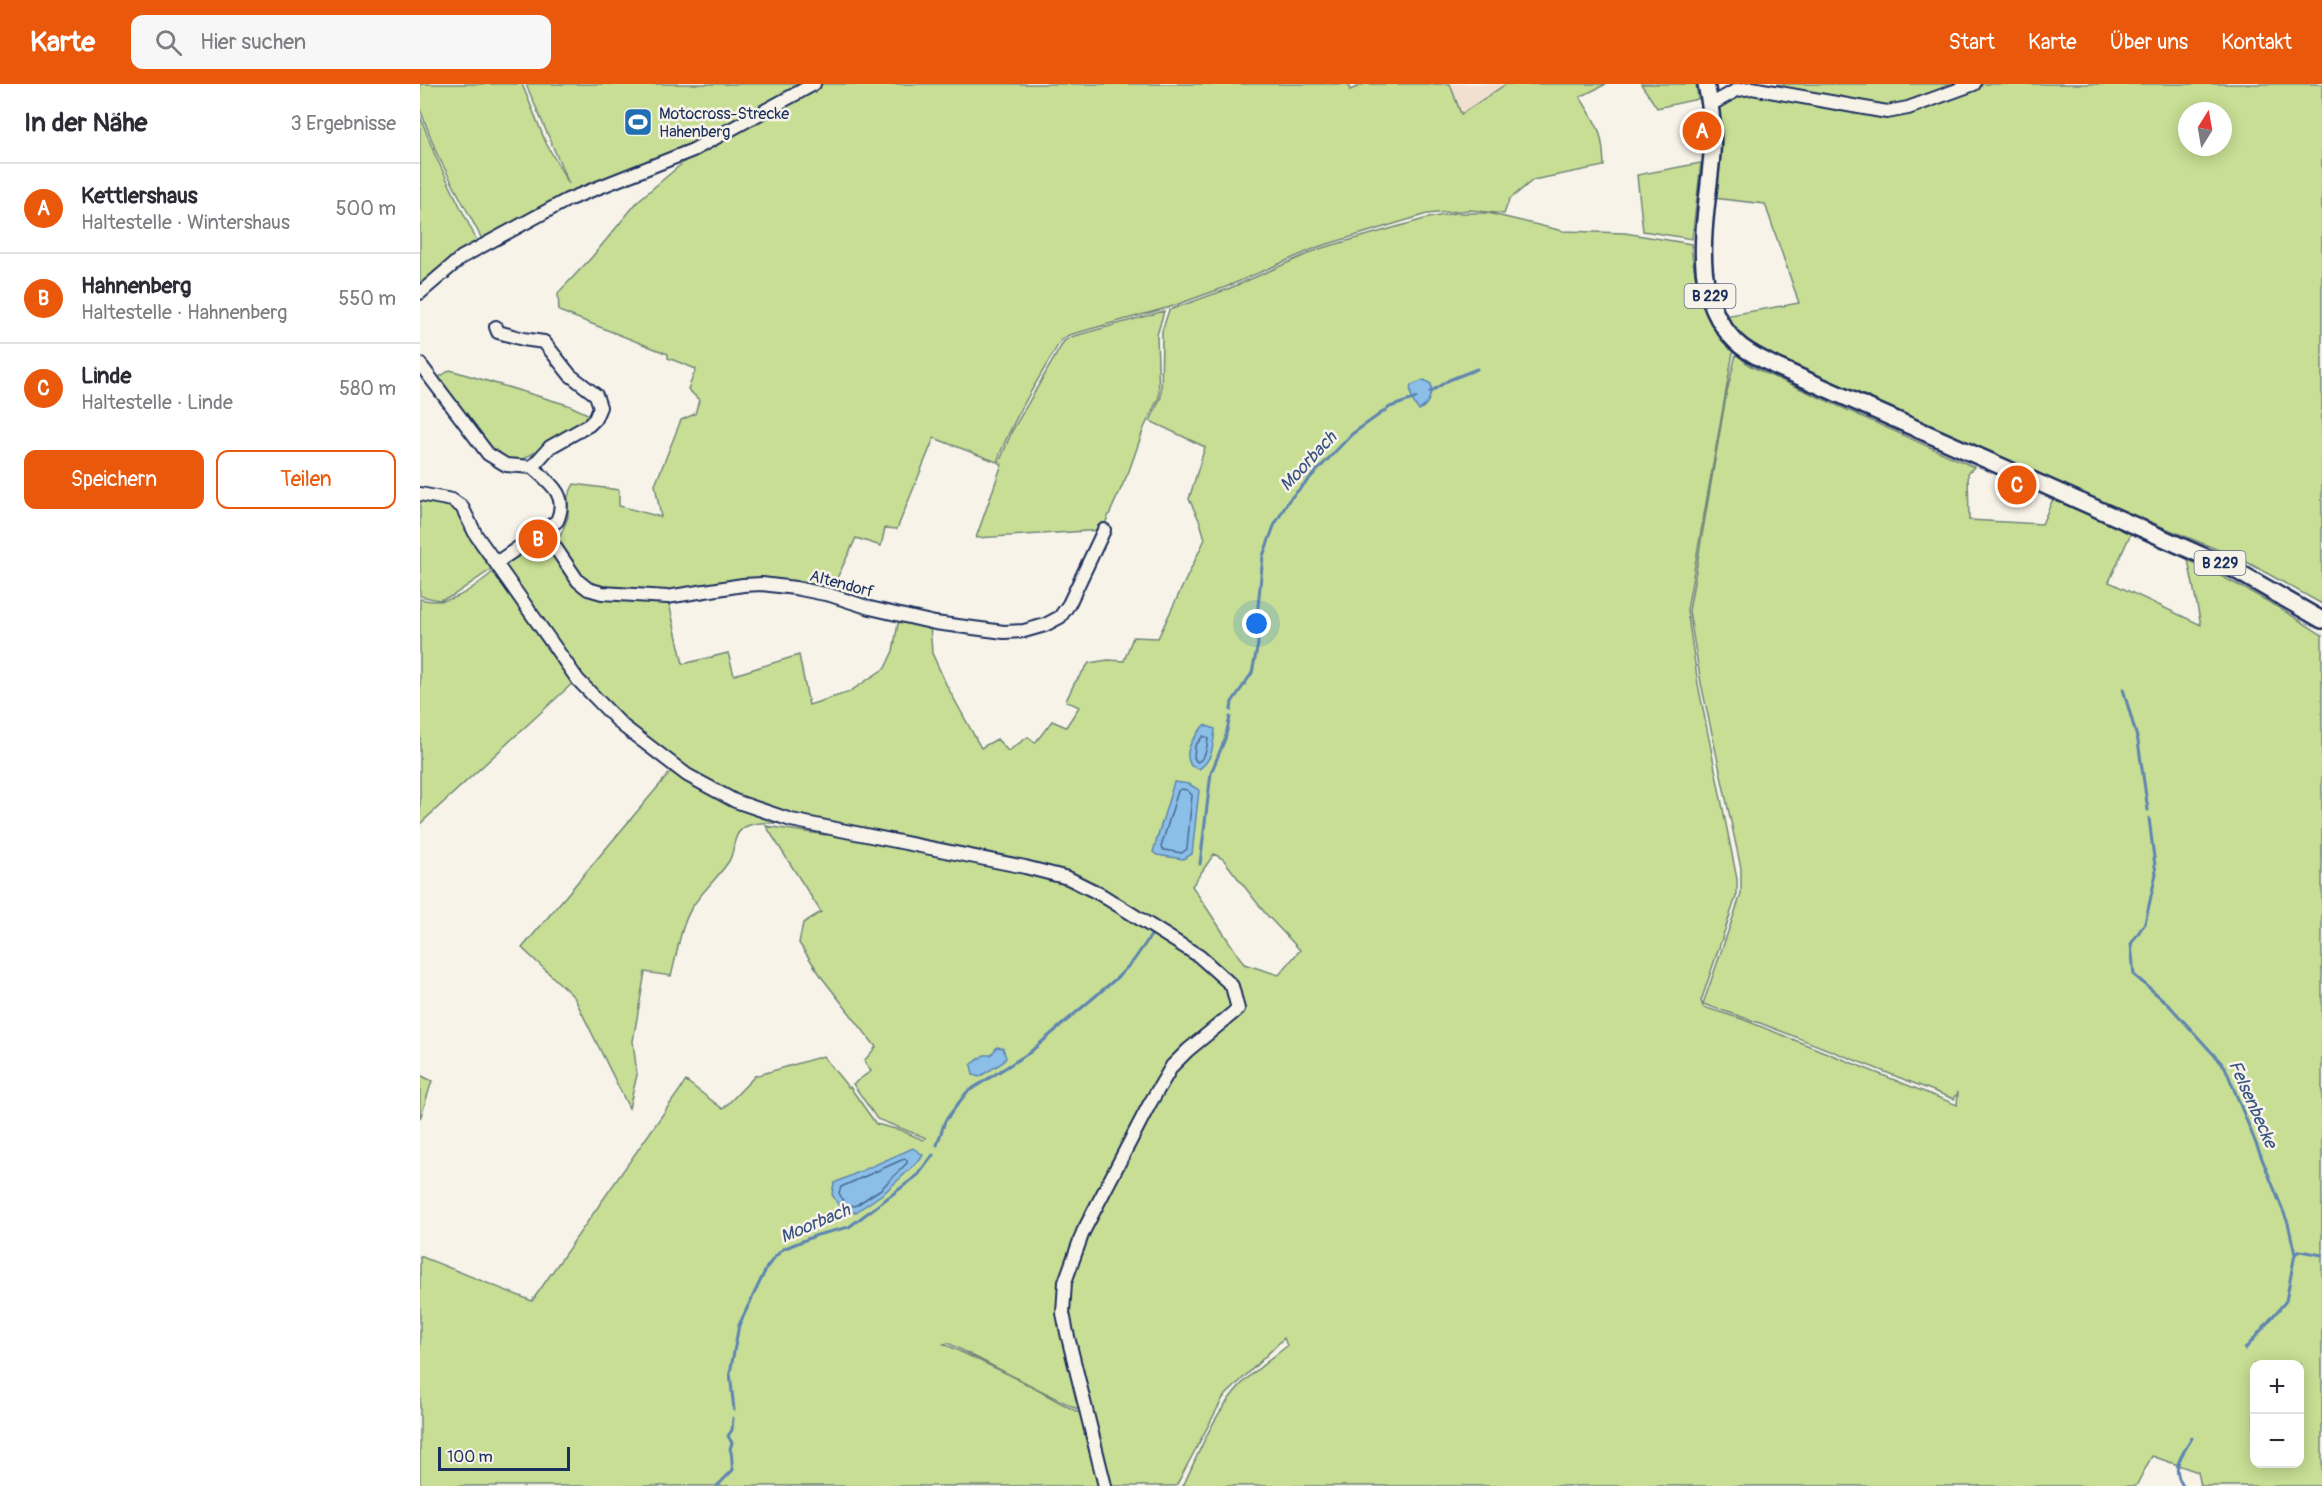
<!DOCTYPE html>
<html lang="de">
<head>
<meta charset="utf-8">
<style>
	body { margin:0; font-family:Pangolin,sans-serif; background:#f7f7f7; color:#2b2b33 }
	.controls { position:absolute; right:18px; bottom:18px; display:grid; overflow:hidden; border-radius:12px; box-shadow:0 3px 15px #0003 }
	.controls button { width:54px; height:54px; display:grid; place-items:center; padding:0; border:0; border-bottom:2px solid #e1e1e2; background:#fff; color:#2b2b33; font:30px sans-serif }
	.compass { position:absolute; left:1758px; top:18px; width:54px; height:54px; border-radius:50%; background:#fff; box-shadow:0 3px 15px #0003; rotate:11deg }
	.scale { position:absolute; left:18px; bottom:15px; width:132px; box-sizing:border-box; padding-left:6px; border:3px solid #1b2f5e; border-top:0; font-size:16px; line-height:21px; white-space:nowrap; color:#1b2f5e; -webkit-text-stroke:4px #f7f3e8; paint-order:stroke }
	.you { position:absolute; left:837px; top:540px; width:21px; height:21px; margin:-15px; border:4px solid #fff; border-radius:50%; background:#1a73e8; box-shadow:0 0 0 9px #1a73e833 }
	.badge { display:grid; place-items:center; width:39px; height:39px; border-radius:50%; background:#ea580c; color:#fff; font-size:20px; font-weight:700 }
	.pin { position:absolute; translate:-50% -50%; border:3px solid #fff; box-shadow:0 2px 6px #0006 }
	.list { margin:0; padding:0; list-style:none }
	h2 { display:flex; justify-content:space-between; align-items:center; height:78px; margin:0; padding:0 24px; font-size:26px }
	h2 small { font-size:20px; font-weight:400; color:#7c7c81 }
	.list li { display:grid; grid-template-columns:39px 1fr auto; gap:18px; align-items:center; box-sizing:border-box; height:90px; padding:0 24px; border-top:2px solid #e1e1e2 }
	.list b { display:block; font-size:22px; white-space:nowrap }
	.list p { margin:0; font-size:20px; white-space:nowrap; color:#7c7c81 }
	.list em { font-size:20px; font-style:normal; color:#7c7c81 }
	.actions { display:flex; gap:12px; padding:18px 24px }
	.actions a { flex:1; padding:14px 0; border:2px solid #ea580c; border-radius:12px; text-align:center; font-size:21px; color:#ea580c }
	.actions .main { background:#ea580c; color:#fff }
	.icon { flex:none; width:33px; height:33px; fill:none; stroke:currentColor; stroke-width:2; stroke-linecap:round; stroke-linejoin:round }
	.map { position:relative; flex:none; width:1902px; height:1402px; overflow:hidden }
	header { display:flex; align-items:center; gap:36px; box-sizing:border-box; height:84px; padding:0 30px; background:#ea580c; color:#fff }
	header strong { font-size:28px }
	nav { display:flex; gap:33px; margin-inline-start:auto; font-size:21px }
	.search { width:420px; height:54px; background:#f7f7f7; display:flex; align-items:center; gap:15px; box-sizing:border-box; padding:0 21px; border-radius:12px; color:#7c7c81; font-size:22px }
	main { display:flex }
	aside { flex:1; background:#fff }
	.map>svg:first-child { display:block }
	.built { fill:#f1e0cf }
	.green { fill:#c7de94; stroke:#718679; stroke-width:1.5; fill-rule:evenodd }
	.water { fill:#8bbfe8; stroke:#5e85b1; stroke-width:1.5 }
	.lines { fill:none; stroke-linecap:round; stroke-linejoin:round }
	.shore { stroke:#486995; stroke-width:1.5 }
	.stream { stroke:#5e85b1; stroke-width:3 }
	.minor-casing { stroke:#1b2f5e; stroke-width:16 }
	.major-casing { stroke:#1b2f5e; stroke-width:20 }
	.minor { stroke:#f7f3e8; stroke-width:12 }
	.major { stroke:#f7f3e8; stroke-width:15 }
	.labels { text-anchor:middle; stroke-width:5; stroke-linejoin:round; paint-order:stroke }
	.shield { fill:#f7f3e8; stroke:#5d6a87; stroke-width:1.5 }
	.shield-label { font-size:15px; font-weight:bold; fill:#1b2f5e }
	.poi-label { font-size:16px; fill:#1b2f5e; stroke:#f7f3e8; text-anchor:start }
	.street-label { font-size:16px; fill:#1b2f5e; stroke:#f7f3e8 }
	.water-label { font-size:18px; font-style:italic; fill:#375380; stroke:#f7f3e8 }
</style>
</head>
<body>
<header>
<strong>Karte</strong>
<div class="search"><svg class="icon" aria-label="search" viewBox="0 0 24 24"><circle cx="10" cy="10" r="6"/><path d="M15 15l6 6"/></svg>Hier suchen</div>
<nav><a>Start</a><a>Karte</a><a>Über uns</a><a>Kontakt</a></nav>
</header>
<main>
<aside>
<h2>In der Nähe<small>3 Ergebnisse</small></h2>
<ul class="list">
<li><span class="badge">A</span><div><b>Kettlershaus</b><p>Haltestelle · Wintershaus</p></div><em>500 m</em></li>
<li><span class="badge">B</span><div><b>Hahnenberg</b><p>Haltestelle · Hahnenberg</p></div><em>550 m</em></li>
<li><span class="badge">C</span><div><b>Linde</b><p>Haltestelle · Linde</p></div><em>580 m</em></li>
</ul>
<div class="actions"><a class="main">Speichern</a><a>Teilen</a></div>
</aside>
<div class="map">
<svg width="1902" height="1402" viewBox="0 0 1902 1402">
	<rect width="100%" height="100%" fill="#f7f3e8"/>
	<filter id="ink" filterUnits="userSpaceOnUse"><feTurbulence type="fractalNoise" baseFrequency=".0167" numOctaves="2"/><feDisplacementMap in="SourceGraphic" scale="12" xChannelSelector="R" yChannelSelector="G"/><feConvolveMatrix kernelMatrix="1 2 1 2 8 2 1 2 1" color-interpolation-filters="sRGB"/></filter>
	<g filter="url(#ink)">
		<!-- built -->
		<path class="built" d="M1030,0h56l-45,30z"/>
		<!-- green -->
		<path class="green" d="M0,0h102l24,59 23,41 -43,-100h277l-109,60 -120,49 -92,46 -45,-85 -17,-45z
			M402,0h526l2,6 14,-6h86l11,30 45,-30h100l-26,13c18,29 23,35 24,69l-71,14 -24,20 -5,14 -34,-4 -43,4 -109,33 -92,40 -56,20 -101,28 -8,5c-23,40 -48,78 -64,122l-63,-24 -37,91 -12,-1 -4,18 -25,-8 -26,55 -34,-7 -131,8 -71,-5 -15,-13 -20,-37 9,-22v-21l6,-12 45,6v16l42,11 -6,-32 26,-65 14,-6 4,-14 -11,-11 8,-20 -28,-11v-4l-109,-43 -1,-18 34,-36 47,-57 52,-44z
			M1221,0h55l2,15 -41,9z
			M1358,0h179l-62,24 -119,-17z
			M1561,0h341v520l-77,-43 -213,-88 -254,-110 -37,-25 -16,-22 74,-13 -34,-99 -52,-6v-94l25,-13 140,23zM1767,27h36v36h-36z
			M0,32l15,39 42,86 -32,24 -25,22z
			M1281,79l-9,76 -49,-8 -6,-56z
			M1035,129h33l75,18 62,2 66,11c4,45 12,74 42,108l-46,258 11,74 39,195v15l-36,107 2,6 39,12 215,86 1,-13 -4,7 -194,-76 -57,-19 38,-110v-26l-40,-185 -12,-72 37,-215 10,-42 13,11 18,9 207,93 -6,6 1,47 73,4 11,-25 78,34 -22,49 92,43 -13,-65c47,22 91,46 134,75v851h-121l-3,-14 -46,-16 -16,30h-953c14,-29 26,-61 46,-87 15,-21 38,-37 58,-53l-3,-8 -61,60 -47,88h-69l-42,-185 19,-69 91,-164 65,-59 -8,-30 -162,-104 -224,-46 -110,-29 -49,-28 -86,-69 -103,-139 46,-31 36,52 88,14 15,65 45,-11 6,22 65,-20 10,50 40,-13 36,-24 8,-17 6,-33 31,6 2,29 15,33 34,62 16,-9 11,12 20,-14 7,6 17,-22 14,6 13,-20 -13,-6 8,-17 15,-21 19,-3 16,1 9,-24 25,1 47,-99 -5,-17 -11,-23 16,-52 -55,-26 11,-24 1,-66 7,-21 59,-21 91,-40 109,-31zM794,770l9,5 42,54 35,37 -21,25 -35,-11 -52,-78zM1834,1280h46v100h-46z
			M744,227l-7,24 2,62 -15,31 -15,43 -27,59 -126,8 26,-74 -3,-1 13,-32 52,-90 7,-4z
			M30,286l118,35 24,11c-10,6 -68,45 -74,45 -7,0 -16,-4 -22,-8l-58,-75z
			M0,411l36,8 40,63 -44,30 -13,4 -19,-4z
			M78,484l78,112 -156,144v-225c33,9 54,-12 78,-31z
			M253,685l61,33 99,29 -8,3c-22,-5 -55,-17 -78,-8 -16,7 -11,24 -18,35 -11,17 -28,31 -38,48 -11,19 -14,46 -20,67l-26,-4 -12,69 4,34 -8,33 -55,-111 -52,-49z
			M346,742l60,9 8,-2 235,48 140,87c11,12 21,21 23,37l-7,10 -47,41 -117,230 22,126 -135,-69 -4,1 66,31 75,41 18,70h-683v-230l112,45 154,-220 37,28 32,-33 68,-20 25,31h2l26,37 24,6 23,10 3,-2 -49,-19 -24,-35 18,-13 -7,-10 12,-14 -53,-68 -24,-36 4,-20 18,-11z
			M0,991l12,6 -12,38z"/>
		<!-- water -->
		<path class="water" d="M1004,296l7,4c1,10 -2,21 -12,26 -6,-5 -10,-18 -8,-25z
			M784,641l11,4c-2,16 -2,31 -16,40l-8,-3c-9,-16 3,-28 13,-41z
			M754,698l15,2 10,6 -7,64 -9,5 -26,-4 -4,-3z
			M577,963l6,1 3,10 -4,5 -23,14 -6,-2 -2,-10 13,-10h7z
			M493,1064l10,7 -3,5 -36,33 -28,19 -14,-1 -10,-17 2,-11z"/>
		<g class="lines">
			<!-- shore -->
			<path class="shore" d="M783,652l5,2c-1,9 -2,21 -11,24l-3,-4 1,-12z
				M761,705l6,1 5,5 -5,54 -5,4 -18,-3 -3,-3 17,-56z
				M484,1075l3,1v3l-26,26 -26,17 -10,-2 -6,-11 2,-6z"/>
			<!-- stream -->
			<path class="stream" d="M1010,308l19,-12 28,-11
				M1703,605l15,52 10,69
				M811,626l1,-8 20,-29 6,-29 -1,-27 6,-61 11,-30 15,-26 63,-66 38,-27 26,-9
				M1729,734l7,56 -11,49 -14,21 3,31 33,28 58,64 63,156 7,31 -9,47 -41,48
				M780,780l11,-91 14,-34 5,-22
				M517,1061l8,-24 22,-29 62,-39 36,-31 53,-45 16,-17 18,-26
				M1875,1170l5,-3 22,4
				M314,1326l-4,-37 9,-48 28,-58 7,-9 9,-9 34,-14 32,-8 69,-52 15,-20
				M297,1402l16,-16c-2,-7 0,-14 -3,-21l2,-6 -4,-7 4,-6 1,-12
				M1763,1402c-13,-20 -1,-30 9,-48"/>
			<!-- minor casing -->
			<g class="minor-casing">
				<path id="minor" d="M1290,21l27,-15 15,-2 135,24 21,-4 66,-24
					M0,209l42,-36 105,-57 126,-50 121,-66
					M76,243l2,5 25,7 21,3 26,33 26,20 4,12 -5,12 -6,6 -39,22 -18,20
					M0,280l68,90 18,11 26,2c18,16 37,28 25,54l-61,42
					M0,410l32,6 10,7 14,28 102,145 45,46 64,49 48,26 56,19 234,47 43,11 32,16 99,62 28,25 5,5 6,23 -50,41 -16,16 -23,39 -66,127 -18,50 -2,31 4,20 38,153
					M124,447l34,50 10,8 14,4 65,4 76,-12 19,-1 33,4 35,7 40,13 65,15 69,9 20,-1 21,-6 15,-8 9,-13 35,-74"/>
			</g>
			<!-- major casing -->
			<g class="major-casing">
				<path id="major" d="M1286,0c5,22 8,46 6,69 -4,61 -27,139 24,189 11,11 26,17 39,24l460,204 87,50"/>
			</g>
			<!-- minor -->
			<use href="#minor" class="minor"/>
			<!-- major -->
			<use href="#major" class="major"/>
		</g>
	</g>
	<!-- icons -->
	<defs>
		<g id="stadium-square" transform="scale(1.5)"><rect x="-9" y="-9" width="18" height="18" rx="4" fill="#1f6fb2" stroke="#f7f3e8"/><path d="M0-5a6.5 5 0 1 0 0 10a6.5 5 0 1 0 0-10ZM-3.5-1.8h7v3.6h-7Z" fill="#fff"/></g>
	</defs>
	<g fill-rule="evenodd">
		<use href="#stadium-square" x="218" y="38"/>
	</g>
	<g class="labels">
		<!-- shield labels -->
		<g class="shield">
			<rect x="1264.5" y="200" width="51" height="24" rx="4.5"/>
			<rect x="1774.5" y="467" width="51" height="24" rx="4.5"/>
		</g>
		<g class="shield-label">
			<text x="1290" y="217">B 229</text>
			<text x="1800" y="484">B 229</text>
		</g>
		<!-- poi labels -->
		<g class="poi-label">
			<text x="239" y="35">Motocross-Strecke<tspan x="239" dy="18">Hahenberg</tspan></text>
		</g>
		<!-- street labels -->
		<g class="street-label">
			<text transform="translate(422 499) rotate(15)" y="6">Altendorf</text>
		</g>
		<!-- water labels -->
		<g class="water-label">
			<text transform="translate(888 377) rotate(-47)" y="6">Moorbach</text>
			<text transform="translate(1833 1020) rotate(66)" y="6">Felsenbecke</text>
			<text transform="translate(395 1139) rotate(-23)" y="6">Moorbach</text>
		</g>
	</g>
</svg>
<div class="controls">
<button>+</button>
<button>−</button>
</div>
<svg class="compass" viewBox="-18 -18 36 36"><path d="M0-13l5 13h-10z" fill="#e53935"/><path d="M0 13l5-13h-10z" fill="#7c7c81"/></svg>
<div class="scale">100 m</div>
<div class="you"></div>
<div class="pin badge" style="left:1282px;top:47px">A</div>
<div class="pin badge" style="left:118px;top:455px">B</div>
<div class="pin badge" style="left:1597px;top:401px">C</div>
</div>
</main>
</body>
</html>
